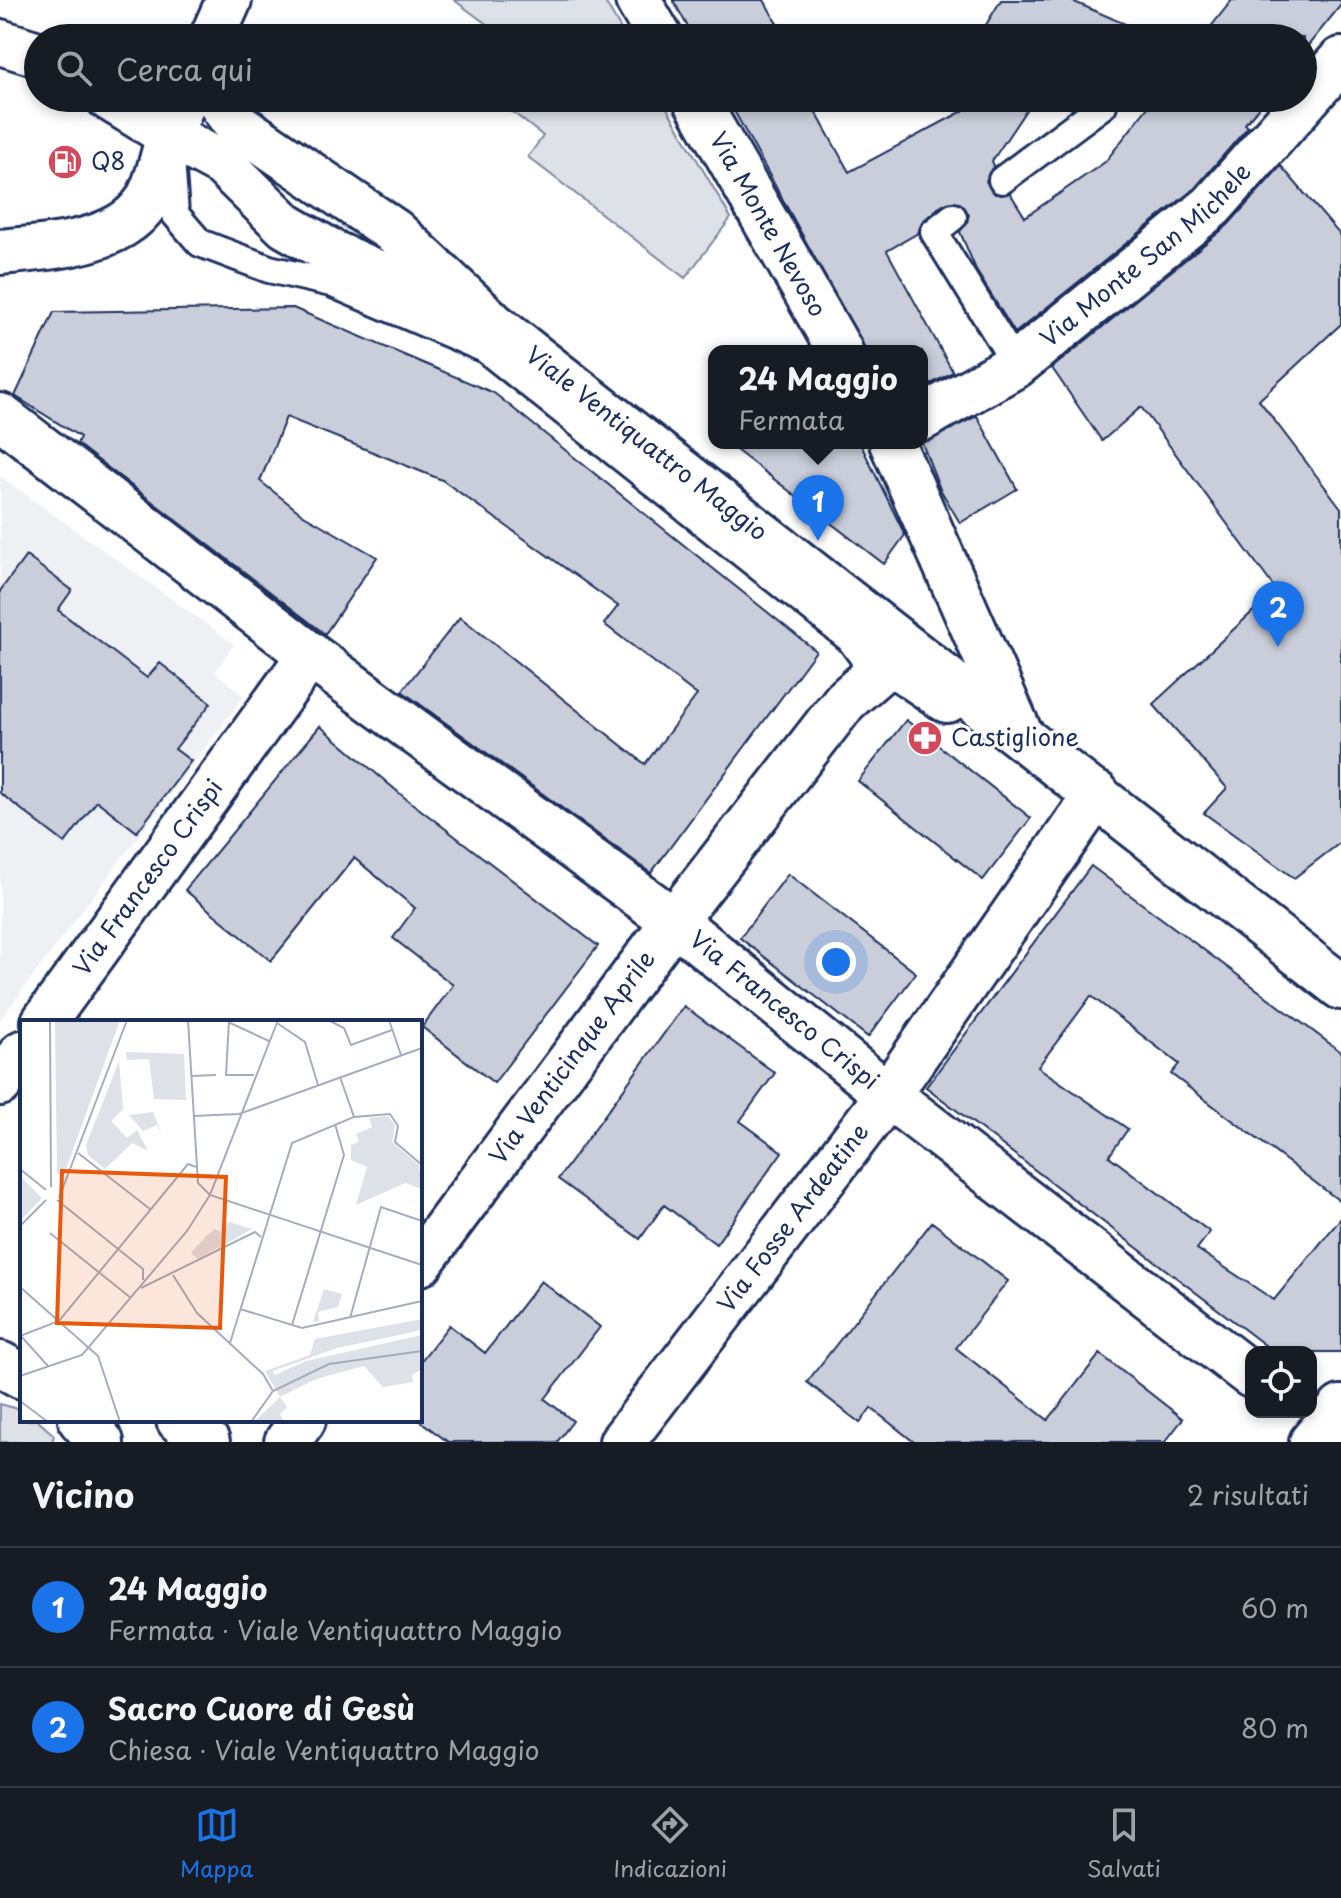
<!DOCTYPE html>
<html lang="it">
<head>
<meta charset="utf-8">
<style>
	body { margin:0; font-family:"Playpen Sans",sans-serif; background:#20242c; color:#f1f3f6 }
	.controls { position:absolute; right:24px; bottom:24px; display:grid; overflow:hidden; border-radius:16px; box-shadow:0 4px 12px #0003 }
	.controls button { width:72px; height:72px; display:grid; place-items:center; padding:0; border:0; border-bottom:2px solid #363941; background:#171b24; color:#f1f3f6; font:40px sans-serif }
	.you { position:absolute; left:836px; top:962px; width:28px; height:28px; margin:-20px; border:6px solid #fff; border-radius:50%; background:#1a73e8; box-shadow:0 0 0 12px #1a73e833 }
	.badge { display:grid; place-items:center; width:52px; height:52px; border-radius:50%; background:#1a73e8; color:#fff; font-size:26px; font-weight:700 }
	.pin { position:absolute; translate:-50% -66px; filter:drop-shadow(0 2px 4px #0008) }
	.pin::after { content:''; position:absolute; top:42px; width:28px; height:24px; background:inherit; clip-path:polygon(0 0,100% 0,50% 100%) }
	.popup { position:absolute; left:708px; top:345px; width:220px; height:104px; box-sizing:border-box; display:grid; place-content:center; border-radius:16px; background:#171b24; filter:drop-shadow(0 2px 6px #0005); font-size:26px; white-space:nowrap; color:#9ea1a6 }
	.popup b { font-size:30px; color:#f1f3f6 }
	.popup::after { content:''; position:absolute; left:50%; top:100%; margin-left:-16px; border:16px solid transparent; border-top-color:#171b24 }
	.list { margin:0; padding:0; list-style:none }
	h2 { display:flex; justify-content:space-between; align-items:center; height:104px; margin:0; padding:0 32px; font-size:34px }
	h2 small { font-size:26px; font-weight:400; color:#9ea1a6 }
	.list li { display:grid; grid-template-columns:52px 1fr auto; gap:24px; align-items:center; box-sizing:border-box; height:120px; padding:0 32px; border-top:2px solid #363941 }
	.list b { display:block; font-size:30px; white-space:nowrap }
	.list p { margin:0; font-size:26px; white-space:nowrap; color:#9ea1a6 }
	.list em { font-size:26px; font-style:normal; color:#9ea1a6 }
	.icon { flex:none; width:44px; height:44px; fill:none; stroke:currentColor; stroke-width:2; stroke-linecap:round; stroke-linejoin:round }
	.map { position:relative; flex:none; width:1341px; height:1442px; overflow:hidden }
	.search { position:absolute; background:#171b24; box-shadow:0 4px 12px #0003; left:24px; right:24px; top:24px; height:88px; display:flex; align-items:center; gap:20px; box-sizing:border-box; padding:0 28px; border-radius:44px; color:#9ea1a6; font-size:30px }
	.sheet { height:344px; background:#171b24 }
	nav { display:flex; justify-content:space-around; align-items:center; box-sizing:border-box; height:112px; border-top:2px solid #363941; background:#171b24; font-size:22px; color:#9ea1a6 }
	nav a { display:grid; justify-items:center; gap:4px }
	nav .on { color:#1a73e8 }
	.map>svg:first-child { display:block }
	.built { fill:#eff0f4 }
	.green { fill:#dee1e7; stroke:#7c88a2; stroke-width:2 }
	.building { fill:#caceda; stroke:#1b2f5e; stroke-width:2 }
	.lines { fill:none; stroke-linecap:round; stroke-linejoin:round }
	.service-casing { stroke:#1b2f5e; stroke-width:32 }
	.minor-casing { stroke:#1b2f5e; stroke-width:50 }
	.secondary-casing { stroke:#1b2f5e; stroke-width:50 }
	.service { stroke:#fff; stroke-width:26 }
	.minor { stroke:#fff; stroke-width:44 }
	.secondary { stroke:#fff; stroke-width:44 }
	.labels { text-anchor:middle; stroke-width:6; stroke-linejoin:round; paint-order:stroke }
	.poi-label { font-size:24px; fill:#1b2f5e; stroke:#fff; text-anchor:start }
	.street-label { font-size:24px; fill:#1b2f5e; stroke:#fff }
	.inset-road { fill:none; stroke:#a4acbf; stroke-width:2 }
	.view { fill:#e8590c; fill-opacity:0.15; stroke:#e8590c; stroke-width:4 }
	.inset-edge { fill:none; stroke:#1b2f5e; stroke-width:4 }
</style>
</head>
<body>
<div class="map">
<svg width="1341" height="1442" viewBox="0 0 1341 1442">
	<rect width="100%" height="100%" fill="#fff"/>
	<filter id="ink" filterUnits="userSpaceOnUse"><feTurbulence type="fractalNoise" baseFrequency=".0125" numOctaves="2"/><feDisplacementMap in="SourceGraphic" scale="16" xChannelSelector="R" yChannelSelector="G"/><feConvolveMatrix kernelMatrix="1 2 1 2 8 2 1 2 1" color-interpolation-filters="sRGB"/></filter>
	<g filter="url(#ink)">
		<!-- built -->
		<path class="built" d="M0,476l234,168 -19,28 29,24 -244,324z"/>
		<!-- green -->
		<path class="green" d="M454,0h150l22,38h-135l5,-7z
			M495,98h166l70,120 -46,60 -157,-121 15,-21z
			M0,1404l22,6v10h15l17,15 -2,7h-52z"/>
		<!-- building -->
		<path class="building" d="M673,0h91l21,38h-91z
			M1001,0h69l85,37 -177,1z
			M1232,0h109v5l-38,47v-14h-101z
			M727,98h81l41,74 114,-61 -7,-13h78l-42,63 2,5 -8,15 9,13 15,-1 15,24 80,-55 50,-64h111l-21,26 3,3 -53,61 -180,145 -38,-61 -17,-40 9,-17 -9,-12 -17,1 -19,16 -6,13 -31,18 66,121 -31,17v-38h-56z
			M1281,166l60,70v88l-82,76 82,108v334l-47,36 -90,-65 23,-25 -74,-84 123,-114 -135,-183 -39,34 -50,-73 176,-143z
			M293,308l201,85 322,258 -165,222 -249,-182 58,-74 185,147 52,-69 -93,-71 14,-18 -176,-126 -156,-63 -26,64 42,33 75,43 -52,77 -248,-190 3,-7 -65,-41 39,-84z
			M977,416l40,73 -57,34 -20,-34 -18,-46z
			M727,443h133l45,92 -21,29z
			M26,556l46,34 -14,20 89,68 13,-15 51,40 -36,46 16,12 -54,71 -40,-31 -32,42 -65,-50v-202z
			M906,720l125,98 -48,62 -125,-99z
			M320,726l84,71 194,149 -104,137 -72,-56 31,-42 -60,-47 22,-30 -61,-50 -83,103 -86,-71z
			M1091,866l250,186v150l-170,-128 8,-10 -88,-68 -53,71 90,62 -19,27 101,76 -13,17 77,51 67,-82v134h-67l-348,-265z
			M788,874l128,99 -48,64 -128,-99z
			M684,1006l91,67 -35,48 42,31 -66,92 -52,-39 -24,34 -82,-60z
			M932,1222l76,59 -52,67 92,72 52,-66 83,65 -18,23h-251l-43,-34 -11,15 -53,-41z
			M541,1281l59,46 -55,72 28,22 -16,21h-109l-28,-21v-59l29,-37 36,28z"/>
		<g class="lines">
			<!-- service casing -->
			<g class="service-casing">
				<path id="service" d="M171,159l4,55 25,29 69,26 62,14 154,66 365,290 14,19 2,15 -11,14
					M1002,180l101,-75
					M953,217l-19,15 82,133"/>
			</g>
			<!-- minor casing -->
			<g class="minor-casing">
				<g id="minor">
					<path d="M638,0l22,38"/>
					<path d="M212,38l17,-38"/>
					<path d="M0,42l38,12"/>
					<path d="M109,98l60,37 16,-37"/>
					<path d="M223,98v9l12,16 160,109 94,88"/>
					<path id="s1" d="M695,98l145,253"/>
					<path id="s2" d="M0,416l310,239 364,266 214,174 363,280"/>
					<path id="s3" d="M922,418l94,-53 196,-159 129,-146"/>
					<path d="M892,443l128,291"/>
					<path id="s4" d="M44,1022l266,-367"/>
					<path d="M0,1083l22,-30"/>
					<path id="s5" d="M420,1263l254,-342 171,-220 39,-34 16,1 47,32"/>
					<path d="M287,1442l16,-22"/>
					<path id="s6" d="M622,1442l266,-347 209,-301"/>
					<path d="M1312,1442l29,-34"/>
				</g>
			</g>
			<!-- secondary casing -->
			<g class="secondary-casing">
				<g id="secondary">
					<path id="s7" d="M0,252c47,-5 127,-7 150,-57 9,-18 13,-40 19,-60l54,29 63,62 49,28 159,71 847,662"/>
					<path d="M0,1364l22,12"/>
					<path d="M81,1420l20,22"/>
					<path d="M179,1420l28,22"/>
				</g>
			</g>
			<!-- service -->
			<use href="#service" class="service"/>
			<!-- minor -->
			<use href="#minor" class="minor"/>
			<!-- secondary -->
			<use href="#secondary" class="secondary"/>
		</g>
	</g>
	<!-- icons -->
	<defs>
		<g id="fuel-disc" transform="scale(1.8)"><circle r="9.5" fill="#d1495b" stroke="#fff"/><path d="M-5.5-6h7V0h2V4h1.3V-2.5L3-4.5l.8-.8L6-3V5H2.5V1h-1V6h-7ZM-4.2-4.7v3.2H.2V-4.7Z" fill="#fff"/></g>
		<g id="pharmacy-disc" transform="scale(1.8)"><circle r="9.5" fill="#d1495b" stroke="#fff"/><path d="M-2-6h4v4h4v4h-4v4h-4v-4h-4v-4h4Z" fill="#fff"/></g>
	</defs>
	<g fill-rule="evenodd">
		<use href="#fuel-disc" x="65" y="162"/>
		<use href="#pharmacy-disc" x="925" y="738"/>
	</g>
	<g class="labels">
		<!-- poi labels -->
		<g class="poi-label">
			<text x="91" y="170">Q8</text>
			<text x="951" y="746">Castiglione</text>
		</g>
		<!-- street labels -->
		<g class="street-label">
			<text dy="8" stroke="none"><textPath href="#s1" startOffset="146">Via Monte Nevoso</textPath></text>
			<text dy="8" stroke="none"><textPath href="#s3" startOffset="278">Via Monte San Michele</textPath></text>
			<text dy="8" stroke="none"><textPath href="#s7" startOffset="804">Viale Ventiquattro Maggio</textPath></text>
			<text dy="8" stroke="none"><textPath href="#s4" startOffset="178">Via Francesco Crispi</textPath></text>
			<text dy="8" stroke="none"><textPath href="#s2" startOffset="984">Via Francesco Crispi</textPath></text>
			<text dy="8" stroke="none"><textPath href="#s5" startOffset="256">Via Venticinque Aprile</textPath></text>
			<text dy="8" stroke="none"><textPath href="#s6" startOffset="282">Via Fosse Ardeatine</textPath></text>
		</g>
	</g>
	<!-- overview -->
	<g transform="translate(20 1020)">
		<rect width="402" height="402" fill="#fff"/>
		<path d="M35,0h65l-57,157 -6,-4zM106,32l58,2 2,46 -32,-1 -5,-40 -22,1zM99,41l4,48 -12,12 16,17 10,-8 11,21 -16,-8 -27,26 -17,-14 -2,-10zM133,92l9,22 -5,-9 -14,6 -14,-16zM368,96l7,9 -3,17 27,23 3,24 -17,-6 -49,22 11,-38 -16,-7v-15l8,-3 -3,-8 16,-7 -3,-9zM0,156l22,22 -22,23zM209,202l23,7 -54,30 -7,-6 15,-17 9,-7 5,3zM304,269l18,5 -4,13 -20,5 1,9 -6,1zM402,299v11l-85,18 -64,23 2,4 31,-14 116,-26v34l-10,6 1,7 -30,5 -19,-21 -48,13 -36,18 7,10 -7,7 4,8h-30l26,-25 -15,-26 45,-16 5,-16z" fill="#dee1e7"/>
		<path class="inset-road" d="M30,0l1,167M209,0l-3,55h28M258,0l-68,175 212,70M308,0l16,8 7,17 41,-15M369,0l12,35M208,2l41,19M257,3l28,19 13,43M171,56l25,-1M173,96l46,-2 183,-66M334,97l36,-3 8,12 -3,16 27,23M58,133l72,56M0,149l26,21M39,178l68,-178M37,180l86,69v11M0,206l26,-26M30,213l81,65M153,255l24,38 66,61 10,17M0,267l78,69 22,66M121,268l114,-56 6,5M220,289l62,19 120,-27M330,298l31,-111 41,14M272,305l52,-170 -9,-31M0,315l28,31M0,316l39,-15 129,-157 8,3M210,323l62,-200 62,-26 -14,-40M0,356l62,-21 105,-124 23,-36 -12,-12 -10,-163M0,381l28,21M231,402l22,-31 56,-27 93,-13"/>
		<path class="view" d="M42,151l164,6 -6,151 -163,-5z"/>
		<rect width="402" height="402" class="inset-edge"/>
	</g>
</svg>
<div class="controls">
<button><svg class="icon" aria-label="locate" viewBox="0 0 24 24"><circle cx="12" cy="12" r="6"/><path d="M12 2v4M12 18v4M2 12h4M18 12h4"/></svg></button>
</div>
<div class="you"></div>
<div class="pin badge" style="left:818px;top:541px">1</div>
<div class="popup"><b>24 Maggio</b>Fermata</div>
<div class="pin badge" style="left:1278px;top:647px">2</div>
<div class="search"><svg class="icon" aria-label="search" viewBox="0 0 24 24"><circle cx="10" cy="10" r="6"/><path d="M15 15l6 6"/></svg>Cerca qui</div>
</div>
<section class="sheet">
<h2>Vicino<small>2 risultati</small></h2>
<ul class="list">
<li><span class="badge">1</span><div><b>24 Maggio</b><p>Fermata · Viale Ventiquattro Maggio</p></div><em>60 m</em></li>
<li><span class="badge">2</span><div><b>Sacro Cuore di Gesù</b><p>Chiesa · Viale Ventiquattro Maggio</p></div><em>80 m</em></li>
</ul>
</section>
<nav>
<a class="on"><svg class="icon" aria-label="map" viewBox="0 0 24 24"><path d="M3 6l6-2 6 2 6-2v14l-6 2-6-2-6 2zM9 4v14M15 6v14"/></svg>Mappa</a>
<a><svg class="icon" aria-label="directions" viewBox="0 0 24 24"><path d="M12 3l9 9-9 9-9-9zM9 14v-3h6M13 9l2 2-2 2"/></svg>Indicazioni</a>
<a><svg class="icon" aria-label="saved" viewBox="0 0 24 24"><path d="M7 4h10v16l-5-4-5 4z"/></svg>Salvati</a>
</nav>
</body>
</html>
